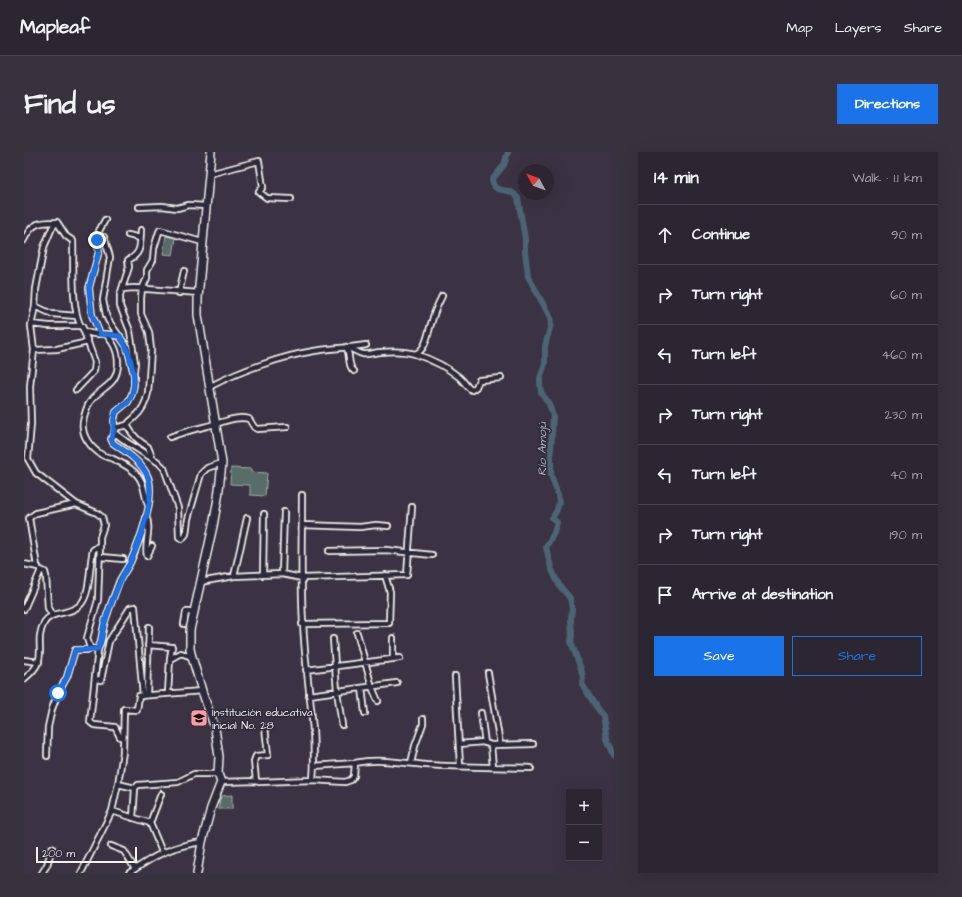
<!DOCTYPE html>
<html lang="en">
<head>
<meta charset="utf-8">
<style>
	body { margin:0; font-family:"Architects Daughter",sans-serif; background:#38323e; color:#f1f3f6 }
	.controls { position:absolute; right:12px; bottom:12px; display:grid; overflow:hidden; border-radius:0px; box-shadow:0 4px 16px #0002 }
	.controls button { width:36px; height:36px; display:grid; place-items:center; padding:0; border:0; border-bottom:1px solid #48434d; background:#2c2632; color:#f1f3f6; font:20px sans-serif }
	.compass { position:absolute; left:494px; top:12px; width:36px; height:36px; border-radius:50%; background:#2c2632; box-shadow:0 4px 16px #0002; rotate:311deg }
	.scale { position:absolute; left:12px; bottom:10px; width:101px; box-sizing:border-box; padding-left:4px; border:2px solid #f4f1e8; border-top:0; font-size:11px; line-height:14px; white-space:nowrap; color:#f4f1e8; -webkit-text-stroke:3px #2f2a3d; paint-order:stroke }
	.stop { position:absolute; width:12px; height:12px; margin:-9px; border:3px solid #1a73e8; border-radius:50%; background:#fff }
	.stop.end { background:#1a73e8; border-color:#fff; box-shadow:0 1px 4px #0008 }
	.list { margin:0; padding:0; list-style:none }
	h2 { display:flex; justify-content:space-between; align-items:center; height:52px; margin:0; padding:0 16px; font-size:17px }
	h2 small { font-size:13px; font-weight:400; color:#a6a5ac }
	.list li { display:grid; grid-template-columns:26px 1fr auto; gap:12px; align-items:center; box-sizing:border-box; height:60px; padding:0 16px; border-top:1px solid #48434d }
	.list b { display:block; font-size:15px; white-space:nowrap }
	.list em { font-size:13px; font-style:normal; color:#a6a5ac }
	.actions { display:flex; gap:8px; padding:12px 16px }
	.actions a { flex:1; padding:9px 0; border:1px solid #1a73e8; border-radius:0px; text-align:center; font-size:14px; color:#1a73e8 }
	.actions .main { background:#1a73e8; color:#fff }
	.icon { flex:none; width:22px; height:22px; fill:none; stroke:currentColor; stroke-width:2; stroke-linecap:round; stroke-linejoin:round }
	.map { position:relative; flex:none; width:590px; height:721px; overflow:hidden; border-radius:0px }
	header { display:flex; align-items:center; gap:24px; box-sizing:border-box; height:56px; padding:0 20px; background:#2c2632; border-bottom:1px solid #48434d }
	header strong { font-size:19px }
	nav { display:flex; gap:22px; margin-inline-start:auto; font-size:14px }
	.intro { display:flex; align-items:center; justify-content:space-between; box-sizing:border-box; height:96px; padding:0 24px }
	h1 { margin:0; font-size:28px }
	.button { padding:10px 18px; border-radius:0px; background:#1a73e8; color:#fff; font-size:14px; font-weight:700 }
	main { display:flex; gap:24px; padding:0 24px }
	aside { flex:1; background:#2c2632; border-radius:0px; box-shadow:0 4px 16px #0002 }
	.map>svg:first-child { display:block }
	.green { fill:#566d68; stroke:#a5afa8 }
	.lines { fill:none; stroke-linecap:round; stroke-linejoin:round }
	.river { stroke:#4c6575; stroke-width:6 }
	.minor-casing { stroke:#f4f1e8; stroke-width:8 }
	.highway-casing { stroke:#f4f1e8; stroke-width:10 }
	.minor { stroke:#2f2a3d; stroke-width:4.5 }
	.highway { stroke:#2f2a3d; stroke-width:7 }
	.route { stroke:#1a73e8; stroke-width:5 }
	.labels { text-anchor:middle; stroke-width:3; stroke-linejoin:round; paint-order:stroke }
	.poi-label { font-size:11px; fill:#f4f1e8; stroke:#2f2a3d; text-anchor:start }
	.water-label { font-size:12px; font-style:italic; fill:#b1b9ba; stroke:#2f2a3d }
</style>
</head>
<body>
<header>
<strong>Mapleaf</strong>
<nav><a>Map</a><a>Layers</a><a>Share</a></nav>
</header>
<div class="intro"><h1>Find us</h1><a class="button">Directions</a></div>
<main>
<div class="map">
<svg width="590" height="721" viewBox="0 0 590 721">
	<rect width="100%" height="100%" fill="#3b3343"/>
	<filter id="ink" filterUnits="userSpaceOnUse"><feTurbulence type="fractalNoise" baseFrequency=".025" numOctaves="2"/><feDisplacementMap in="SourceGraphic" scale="8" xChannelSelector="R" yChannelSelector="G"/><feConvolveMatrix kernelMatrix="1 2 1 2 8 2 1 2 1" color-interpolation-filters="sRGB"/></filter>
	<g filter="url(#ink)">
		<!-- green -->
		<path class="green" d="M142,84l10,2 -3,17 -10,-1z
			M207,316l20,1v3l16,1 -2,23 -15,-1v-10l-20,-1z
			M208,643v14h-14l3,-13z"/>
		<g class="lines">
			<!-- river -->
			<path class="river" d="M484,0l-4,13 -12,15c3,17 16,4 26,18l7,41v12l3,25 22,41 1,7 -6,22v18l-5,14v5l1,9 8,12 4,12 -2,34v25l7,20 1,7 -2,8 -5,8 5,4 -3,11 -8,14 5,21 8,17 11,13 2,12 -1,9 1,16 -1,7 10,27 2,9 -1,6 16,26 5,6 4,23 7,16"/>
			<!-- minor casing -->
			<g class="minor-casing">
				<path id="minor" d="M185,22l50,-13 4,26 -4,5 8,6 24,1
					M115,55l23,-1 15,2 12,-3 17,1
					M33,70l-5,6 -8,19 -8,42 -1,17 -4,20 3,24 -4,36 1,38 -3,35 8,14 40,31 21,9 5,4 2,8 -4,12v8
					M104,83l12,3
					M80,85l6,20 -7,43 3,15 2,5 19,27 7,28v10l-2,9 -4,8 -12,10 -2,9 1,7 -1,7
					M0,88c8,-18 16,-18 33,-18l9,14 7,5c1,19 -3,76 11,89 5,5 15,4 22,4 8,10 12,17 12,30 -1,23 -17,22 -28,38 -3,4 -6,15 -7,20 -2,14 8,26 19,33 3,2 8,2 11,4 9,4 19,9 25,17 7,8 6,19 10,29
					M98,137l12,-1 65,5
					M155,141l5,-22
					M11,154l17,8 25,2
					M7,172l18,2h33l13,36 -1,9 -18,19
					M76,182l-8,-19 -3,-27 10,-37 -2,-10 2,-10 6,-11
					M82,182l14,2
					M322,195c5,7 1,19 8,24
					M325,196c5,2 9,5 14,6 6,1 12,-2 18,-2 11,-1 24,-1 34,2 15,5 32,13 44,23 5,4 8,11 13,13l4,-3 3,-7 22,-2
					M10,198l23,-1 31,-7
					M391,202c12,-4 13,-23 17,-33 2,-9 6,-17 10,-25
					M110,219l1,-8 -5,-32 -10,-25v-11l9,-28 -1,-7c14,-6 12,-16 13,-30
					M187,234c29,-15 71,-30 103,-35 18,-3 35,-3 52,-6
					M91,276l12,-3
					M146,285c15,-6 30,-9 45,-13 11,-3 23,-8 34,-5l5,8 3,2 30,-2
					M128,305l-4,-10c-10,-6 -15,-11 -21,-22 2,-3 3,-4 7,-7 7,-6 12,-15 14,-25l3,-43 -2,-18 -8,-18v-16l1,-9 5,-11v-8l6,-10 1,-12 5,-16 1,-2 42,12
					M278,343c0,48 -2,96 2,143 3,48 13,95 9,142
					M122,364c6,12 -2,28 1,40l5,-10
					M278,373l58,2 16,-2 12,1
					M305,399l57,-1 46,5
					M77,405l22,2
					M0,412l14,3
					M13,414l-8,-48 7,-5 40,-9
					M258,422l2,-62
					M239,423l1,-61
					M210,424l13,-58
					M176,430l34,-6 48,-2 20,4 105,-3 5,-68
					M0,457l17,-39 4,2 1,4 2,32 4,7
					M160,472l2,-12h7
					M278,472l87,-1 1,-31 -5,-17
					M333,481l15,54 6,14
					M309,487l4,52 5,34
					M124,493l24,2 -2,11
					M74,497l-8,73 4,3 21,2 5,10h3v-2
					M369,507v-21
					M0,508l15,2
					M282,518l94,-12
					M464,521l12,71
					M431,524l5,90
					M0,527c28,-22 8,-33 20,-56 7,-13 26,-7 37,-19 10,-12 8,-39 12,-54l7,-5 -2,55 -11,38 3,10 8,1c4,-8 4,-16 6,-24 4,-14 10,-29 15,-43 3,-7 8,-13 11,-19 9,-20 26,-65 18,-86 -6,-15 -22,-25 -35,-34l-2,-4 3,-4 2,-1 12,9 30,19 6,6 14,40 1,29 3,2 4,-5 2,-15 13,-45 6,-6 15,-5
					M71,527l6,1 8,-39 21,-33 5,-1 8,89
					M338,536l3,25
					M144,541l2,-34 11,-6 11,4
					M123,543l2,-68
					M285,543l88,-12
					M457,561l4,30
					M435,592l24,-2 8,3
					M23,604l1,-29 4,-18 6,-16 9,-16 8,-27h12l3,-2
					M387,611l4,-17 8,-22v-5
					M290,614l41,-3
					M469,615l-2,-22 42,-1
					M232,629l-2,-20 2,-5 12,-1 -3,-28
					M197,630l35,-1 3,1 54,-2 32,2 6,-2 3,-4 1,-13c24,-5 47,0 71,2 35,2 70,2 105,3
					M111,636l3,-3 40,-3 16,-8h24
					M88,659l38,12 12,29
					M109,666l2,-30 -17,-4 5,-32 1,-43 13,1 2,-14 63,-5
					M126,671l11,-29
					M87,694l13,5 11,18
					M18,721l5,-8 5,-17
					M57,721l31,-62 6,-27
					M105,721c25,-17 42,-27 73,-31"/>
			</g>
			<!-- highway casing -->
			<g class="highway-casing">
				<path id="highway" d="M173,721l5,-31 9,-34 10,-26 -3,-8 1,-17 -4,-29 -13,-37 -10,-34 -2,-8v-19l23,-104 5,-28 4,-35 -24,-148v-17l13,-146"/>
			</g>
			<!-- minor -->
			<use href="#minor" class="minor"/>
			<!-- highway -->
			<use href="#highway" class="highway"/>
		</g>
	</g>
	<g class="lines" filter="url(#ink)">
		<!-- route -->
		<path class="route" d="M34,541l9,-16 8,-27 23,-1c4,-8 4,-16 6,-24 4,-14 10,-29 16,-43 2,-7 7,-13 10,-19 9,-20 26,-65 18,-86 -6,-15 -22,-25 -35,-34l-2,-4c5,-9 0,-20 5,-27 3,-4 9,-6 12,-10 13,-17 2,-50 -8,-66l-20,-2 -8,-19 -3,-27 10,-37 -2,-11"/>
	</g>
	<!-- icons -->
	<defs>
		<g id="school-square" transform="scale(0.9)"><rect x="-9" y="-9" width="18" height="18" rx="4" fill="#ff9aa2" stroke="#2f2a3d"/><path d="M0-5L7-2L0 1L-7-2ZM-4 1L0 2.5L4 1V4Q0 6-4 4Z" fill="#111"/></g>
	</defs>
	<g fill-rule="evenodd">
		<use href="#school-square" x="175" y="566"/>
	</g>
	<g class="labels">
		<!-- poi labels -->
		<g class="poi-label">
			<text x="188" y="564">Institución educativa<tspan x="188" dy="13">inicial No. 28</tspan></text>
		</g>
		<!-- water labels -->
		<g class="water-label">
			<text transform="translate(518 297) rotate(-90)" y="4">Río Amojú</text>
		</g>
	</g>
</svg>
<div class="controls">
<button>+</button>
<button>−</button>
</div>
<svg class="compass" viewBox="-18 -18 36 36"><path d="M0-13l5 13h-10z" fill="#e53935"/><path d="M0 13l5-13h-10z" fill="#a6a5ac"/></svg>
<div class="scale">200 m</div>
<div class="stop" style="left:34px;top:541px"></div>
<div class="stop end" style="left:73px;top:88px"></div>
</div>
<aside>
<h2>14 min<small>Walk · 1.1 km</small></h2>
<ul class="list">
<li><svg class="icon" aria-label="ahead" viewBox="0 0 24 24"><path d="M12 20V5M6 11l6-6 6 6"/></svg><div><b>Continue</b></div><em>90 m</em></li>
<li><svg class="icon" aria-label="right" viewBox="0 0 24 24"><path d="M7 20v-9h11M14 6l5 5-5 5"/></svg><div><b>Turn right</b></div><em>60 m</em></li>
<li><svg class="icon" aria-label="left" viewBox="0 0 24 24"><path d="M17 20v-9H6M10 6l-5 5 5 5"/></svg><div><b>Turn left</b></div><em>460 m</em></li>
<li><svg class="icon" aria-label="right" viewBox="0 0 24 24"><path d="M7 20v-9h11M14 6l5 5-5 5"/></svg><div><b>Turn right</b></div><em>230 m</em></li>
<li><svg class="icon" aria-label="left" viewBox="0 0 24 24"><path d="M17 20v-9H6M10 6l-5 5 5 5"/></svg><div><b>Turn left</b></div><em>40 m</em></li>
<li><svg class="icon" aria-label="right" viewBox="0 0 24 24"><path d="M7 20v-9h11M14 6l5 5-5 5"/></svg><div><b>Turn right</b></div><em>190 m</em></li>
<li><svg class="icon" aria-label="arrive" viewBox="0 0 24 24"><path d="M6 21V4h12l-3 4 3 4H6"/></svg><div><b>Arrive at destination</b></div></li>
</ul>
<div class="actions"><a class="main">Save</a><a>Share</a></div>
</aside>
</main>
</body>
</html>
